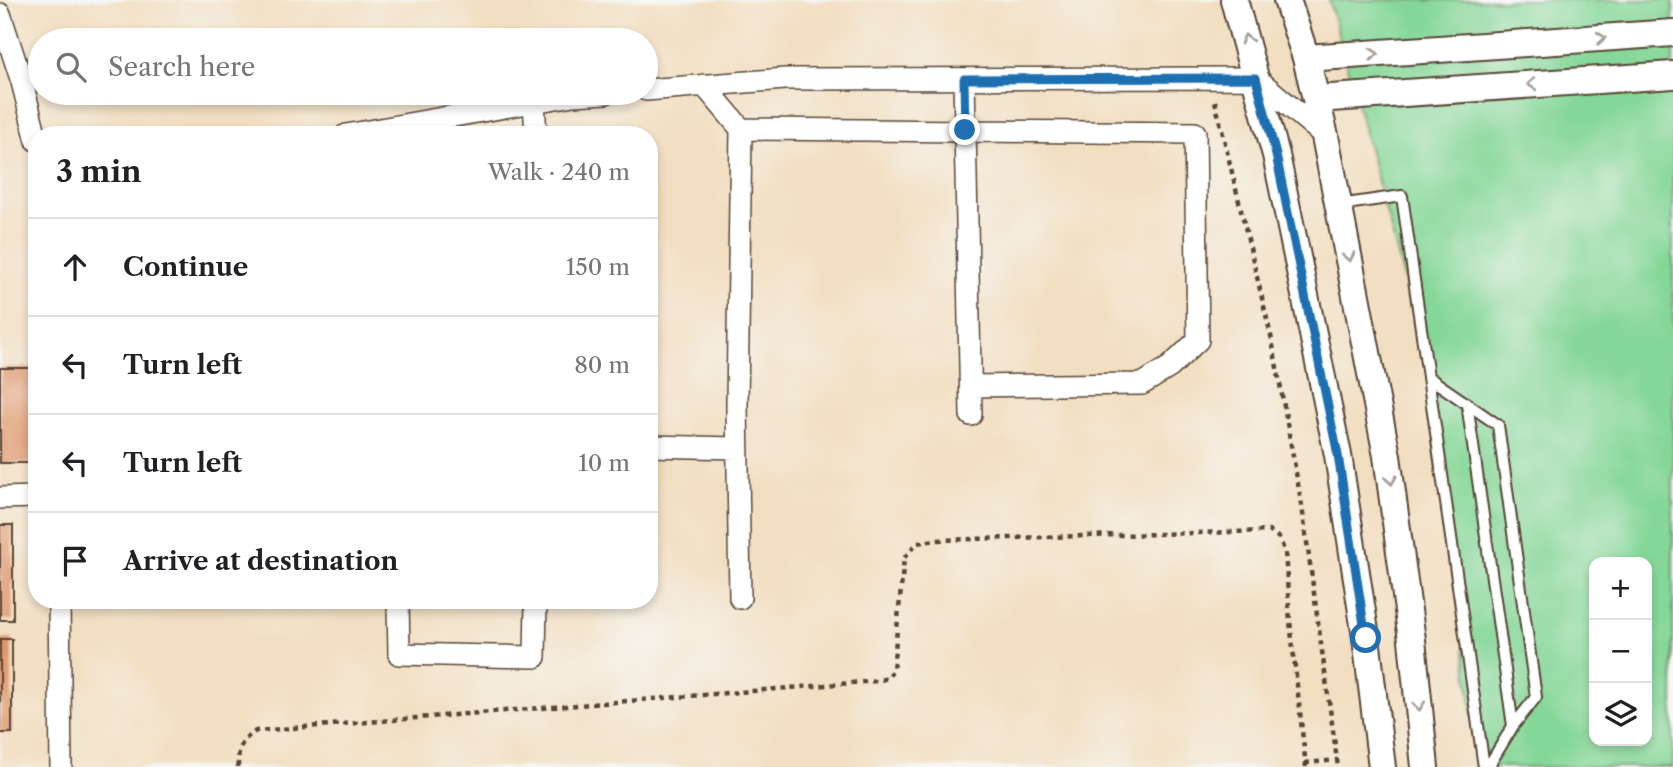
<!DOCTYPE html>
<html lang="en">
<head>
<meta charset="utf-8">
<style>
	body { margin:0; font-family:"Libre Caslon Text",serif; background:#f6f6f6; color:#202124 }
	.controls { position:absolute; right:21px; bottom:21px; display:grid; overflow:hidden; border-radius:14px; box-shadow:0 4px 10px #0003 }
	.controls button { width:63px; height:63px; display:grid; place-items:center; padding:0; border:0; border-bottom:2px solid #e0e0e0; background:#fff; color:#202124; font:35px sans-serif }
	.stop { position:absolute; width:21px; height:21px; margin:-16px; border:5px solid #1f6fb2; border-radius:50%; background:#fff }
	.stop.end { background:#1f6fb2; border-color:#fff; box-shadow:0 2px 7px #0008 }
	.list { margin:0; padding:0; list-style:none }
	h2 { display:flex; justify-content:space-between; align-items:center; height:91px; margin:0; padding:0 28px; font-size:30px }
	h2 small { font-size:23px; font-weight:400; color:#757577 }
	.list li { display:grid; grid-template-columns:46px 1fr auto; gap:21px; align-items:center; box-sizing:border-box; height:98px; padding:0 28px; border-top:2px solid #e0e0e0 }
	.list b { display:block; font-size:26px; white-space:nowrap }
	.list em { font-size:23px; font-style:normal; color:#757577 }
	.icon { flex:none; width:38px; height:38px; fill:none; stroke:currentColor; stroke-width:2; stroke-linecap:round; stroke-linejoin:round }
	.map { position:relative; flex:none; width:1673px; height:767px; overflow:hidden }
	.search { position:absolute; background:#fff; box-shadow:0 4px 10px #0003; left:28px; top:28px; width:630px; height:77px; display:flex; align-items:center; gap:18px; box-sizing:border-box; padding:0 24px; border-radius:38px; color:#757577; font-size:26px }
	.panel { position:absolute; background:#fff; box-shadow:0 4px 10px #0003; left:28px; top:126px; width:630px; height:483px; border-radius:28px }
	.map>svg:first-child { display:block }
	.green { fill:#85d798; stroke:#60805b; stroke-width:2; fill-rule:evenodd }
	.building { fill:#df9467 }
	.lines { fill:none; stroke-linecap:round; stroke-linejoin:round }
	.service-casing { stroke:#564536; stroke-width:14 }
	.minor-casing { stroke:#564536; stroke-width:24 }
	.tertiary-casing { stroke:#564536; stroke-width:30 }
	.path { stroke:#564536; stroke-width:4.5; stroke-dasharray:5 5; stroke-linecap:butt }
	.service { stroke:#fff; stroke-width:10 }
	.minor { stroke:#fff; stroke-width:21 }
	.tertiary { stroke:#fff; stroke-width:26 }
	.oneway { stroke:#a79f9a }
	.route { stroke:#1f6fb2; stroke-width:9 }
</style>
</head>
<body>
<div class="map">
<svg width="1673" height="767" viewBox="0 0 1673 767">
	<rect width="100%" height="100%" fill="#f6f6f2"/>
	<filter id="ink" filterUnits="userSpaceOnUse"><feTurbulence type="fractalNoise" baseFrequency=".0143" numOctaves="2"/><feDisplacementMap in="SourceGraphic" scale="14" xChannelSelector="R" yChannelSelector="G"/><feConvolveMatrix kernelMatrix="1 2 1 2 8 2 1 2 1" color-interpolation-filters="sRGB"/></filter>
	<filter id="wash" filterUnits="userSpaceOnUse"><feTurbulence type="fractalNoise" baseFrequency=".00686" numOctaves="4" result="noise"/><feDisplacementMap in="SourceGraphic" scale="28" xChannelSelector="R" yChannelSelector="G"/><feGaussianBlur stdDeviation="1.57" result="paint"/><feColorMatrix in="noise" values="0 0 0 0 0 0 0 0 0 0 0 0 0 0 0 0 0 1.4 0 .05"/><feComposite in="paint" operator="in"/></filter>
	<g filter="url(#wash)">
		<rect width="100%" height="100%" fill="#f2dec0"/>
		<!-- green -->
		<path class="green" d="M1329,0h344v767h-194l-48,-389zM1594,562h53v179h-53z"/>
		<g id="blocks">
			<!-- building -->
			<path class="building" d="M0,368h37v95h-37z
				M0,525h13v95h-13z
				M0,639h12v94h-12z"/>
		</g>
	</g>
	<g filter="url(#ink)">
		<use href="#blocks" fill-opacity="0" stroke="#564536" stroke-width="2"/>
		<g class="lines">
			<!-- service casing -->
			<g class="service-casing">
				<path id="service" d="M1339,205l63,-9 82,571
					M1428,377l70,48 38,272 -23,29 -25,41
					M1467,403l46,323"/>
			</g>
			<!-- minor casing -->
			<g class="minor-casing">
				<path id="minor" d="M0,14l22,68 15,59
					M964,79l7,336
					M704,85l37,44 -4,275 3,194
					M646,90l139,-11 471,-1 69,58
					M534,102l2,33
					M741,129l454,4 3,207 -28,27 -28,17 -171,2
					M346,135l227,-40 33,-2
					M649,446l88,2
					M0,498l37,-1
					M59,600l2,167
					M398,600l1,54 136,3 1,-57"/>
			</g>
			<!-- tertiary casing -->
			<g class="tertiary-casing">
				<path id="tertiary" d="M1234,0l42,155 62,300 28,183 16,129
					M1287,0l19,58 19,78 62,320 25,184 13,127
					M1306,58l367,-25
					M1316,99l357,-24"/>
			</g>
			<!-- path -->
			<path class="path" d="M1215,101l57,239 30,166 36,261
				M1305,763l33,-3
				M238,767c0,-18 2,-26 18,-36l620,-50 12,-3 5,-8 11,-112 13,-15 19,-3 333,-9 10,7 6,14 5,69 16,146"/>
			<!-- service -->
			<use href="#service" class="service"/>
			<!-- minor -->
			<use href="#minor" class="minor"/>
			<!-- tertiary -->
			<use href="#tertiary" class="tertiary"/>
		</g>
		<!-- one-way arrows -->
		<defs><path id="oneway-chevron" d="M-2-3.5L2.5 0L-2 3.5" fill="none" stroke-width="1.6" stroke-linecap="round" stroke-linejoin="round" transform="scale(1.75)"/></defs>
		<g class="oneway">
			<use href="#oneway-chevron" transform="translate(1601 38) rotate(-4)"/>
			<use href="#oneway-chevron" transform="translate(1246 39) rotate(-105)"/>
			<use href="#oneway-chevron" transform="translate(1374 54) rotate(-4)"/>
			<use href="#oneway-chevron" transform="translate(1532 84) rotate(176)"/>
			<use href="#oneway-chevron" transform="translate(1349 257) rotate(79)"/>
			<use href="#oneway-chevron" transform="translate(1391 480) rotate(82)"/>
			<use href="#oneway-chevron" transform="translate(1419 706) rotate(84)"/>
		</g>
	</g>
	<g class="lines" filter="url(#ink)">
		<!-- route -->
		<path class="route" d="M965,130l-1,-51 292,-1 20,77 62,300 28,183"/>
	</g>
</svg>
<div class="controls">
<button>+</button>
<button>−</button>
<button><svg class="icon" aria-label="layers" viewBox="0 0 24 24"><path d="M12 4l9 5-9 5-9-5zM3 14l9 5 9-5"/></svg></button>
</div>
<div class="stop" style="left:1366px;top:638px"></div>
<div class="stop end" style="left:965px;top:130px"></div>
<div class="search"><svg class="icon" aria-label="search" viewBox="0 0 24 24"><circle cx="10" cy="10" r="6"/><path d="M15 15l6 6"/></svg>Search here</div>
<section class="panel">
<h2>3 min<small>Walk · 240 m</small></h2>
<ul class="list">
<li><svg class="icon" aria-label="ahead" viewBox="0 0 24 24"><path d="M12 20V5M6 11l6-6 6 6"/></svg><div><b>Continue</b></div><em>150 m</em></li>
<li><svg class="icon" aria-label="left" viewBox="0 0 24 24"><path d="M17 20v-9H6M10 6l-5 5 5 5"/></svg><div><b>Turn left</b></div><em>80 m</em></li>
<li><svg class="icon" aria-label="left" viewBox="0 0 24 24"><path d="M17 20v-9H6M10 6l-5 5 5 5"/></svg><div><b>Turn left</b></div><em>10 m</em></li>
<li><svg class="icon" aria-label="arrive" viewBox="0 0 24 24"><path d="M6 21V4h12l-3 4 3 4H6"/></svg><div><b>Arrive at destination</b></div></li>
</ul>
</section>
</div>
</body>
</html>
